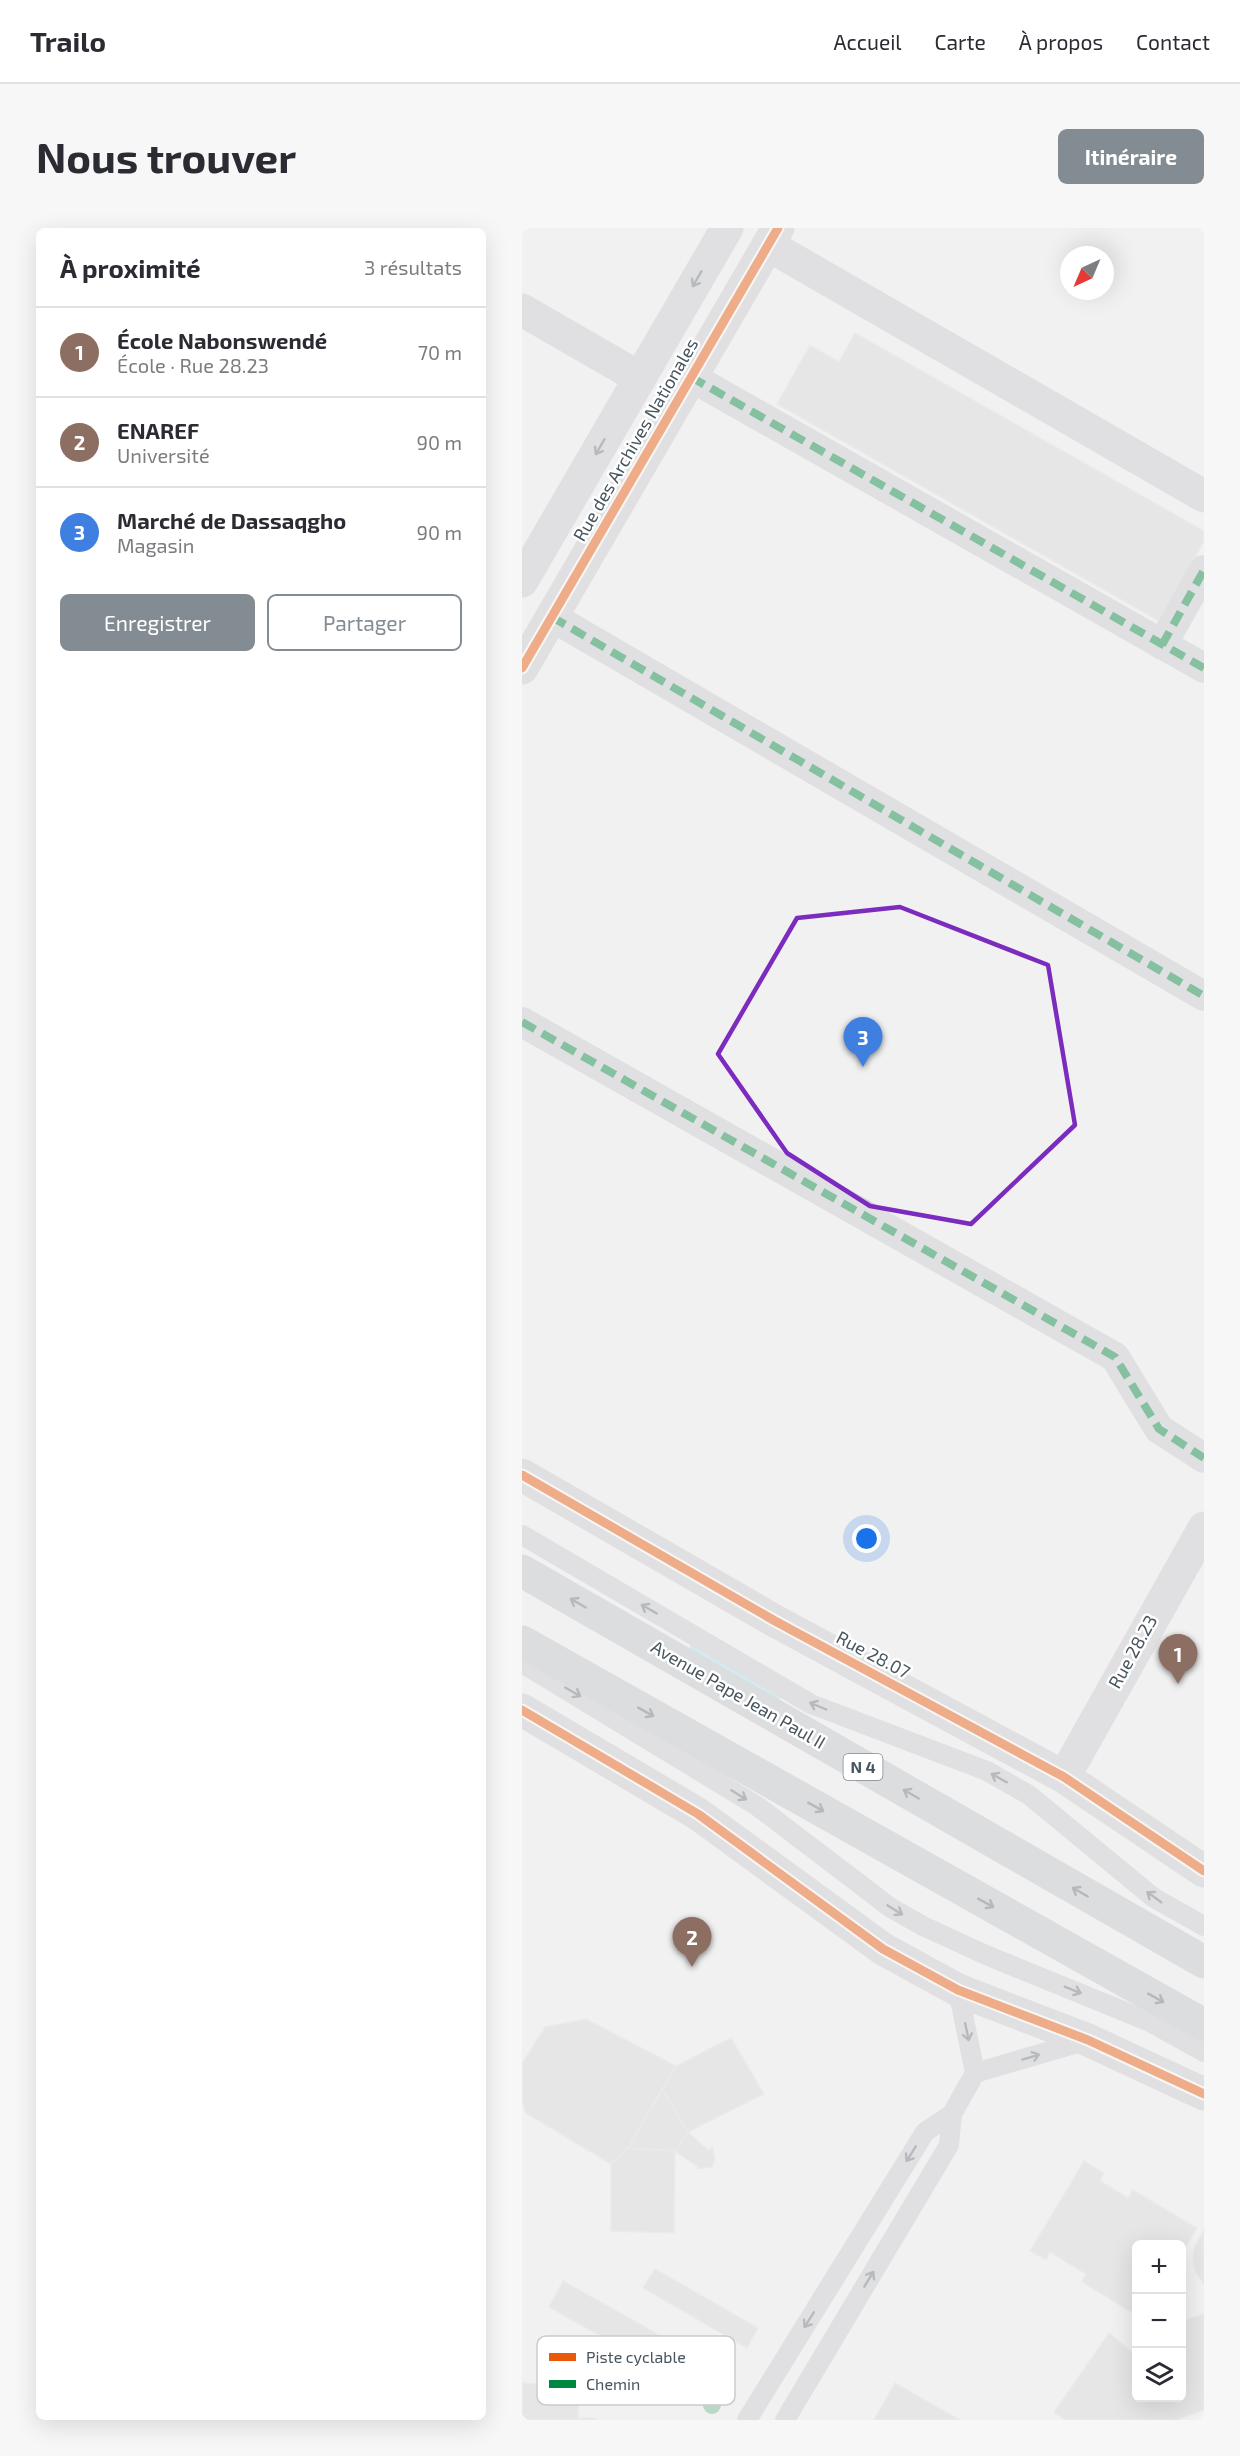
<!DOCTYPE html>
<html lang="fr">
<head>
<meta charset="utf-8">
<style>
	body { margin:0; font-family:"Exo 2",sans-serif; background:#f7f7f7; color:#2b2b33 }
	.controls { position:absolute; right:18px; bottom:18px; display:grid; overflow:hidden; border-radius:9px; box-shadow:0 6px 24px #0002 }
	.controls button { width:54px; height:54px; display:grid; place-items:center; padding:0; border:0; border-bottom:2px solid #e1e1e2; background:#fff; color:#2b2b33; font:30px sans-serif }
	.compass { position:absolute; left:538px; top:18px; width:54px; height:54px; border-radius:50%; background:#fff; box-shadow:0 6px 24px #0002; rotate:224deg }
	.you { position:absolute; left:345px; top:1311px; width:21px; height:21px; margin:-15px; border:4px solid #fff; border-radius:50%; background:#1a73e8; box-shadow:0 0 0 9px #1a73e833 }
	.badge { display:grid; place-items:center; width:39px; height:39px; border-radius:50%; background:#838c92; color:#fff; font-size:20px; font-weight:700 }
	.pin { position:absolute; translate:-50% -50px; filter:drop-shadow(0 2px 3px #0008) }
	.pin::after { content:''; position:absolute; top:32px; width:21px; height:18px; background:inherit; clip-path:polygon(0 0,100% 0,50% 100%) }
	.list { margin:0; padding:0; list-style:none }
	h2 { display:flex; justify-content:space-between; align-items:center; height:78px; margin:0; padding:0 24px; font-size:26px }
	h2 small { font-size:20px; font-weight:400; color:#7c7c81 }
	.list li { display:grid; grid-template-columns:39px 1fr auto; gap:18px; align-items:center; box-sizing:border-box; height:90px; padding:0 24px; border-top:2px solid #e1e1e2 }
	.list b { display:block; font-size:22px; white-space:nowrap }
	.list p { margin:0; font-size:20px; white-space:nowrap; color:#7c7c81 }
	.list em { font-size:20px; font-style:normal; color:#7c7c81 }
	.actions { display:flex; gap:12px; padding:18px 24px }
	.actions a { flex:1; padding:14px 0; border:2px solid #838c92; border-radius:9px; text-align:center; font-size:21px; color:#838c92 }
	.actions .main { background:#838c92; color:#fff }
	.icon { flex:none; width:33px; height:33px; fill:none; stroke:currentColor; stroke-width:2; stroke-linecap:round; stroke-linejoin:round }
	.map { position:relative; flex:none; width:682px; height:2192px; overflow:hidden; border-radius:9px }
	header { display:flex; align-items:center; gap:36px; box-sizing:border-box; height:84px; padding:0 30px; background:#fff; border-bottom:2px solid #e1e1e2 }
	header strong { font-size:28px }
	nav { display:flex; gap:33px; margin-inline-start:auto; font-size:21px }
	.intro { display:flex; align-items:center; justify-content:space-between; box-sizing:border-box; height:144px; padding:0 36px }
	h1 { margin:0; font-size:42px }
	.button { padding:15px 27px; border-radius:9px; background:#838c92; color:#fff; font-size:21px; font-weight:700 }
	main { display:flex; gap:36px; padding:0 36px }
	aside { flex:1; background:#fff; border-radius:9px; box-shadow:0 6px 24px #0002 }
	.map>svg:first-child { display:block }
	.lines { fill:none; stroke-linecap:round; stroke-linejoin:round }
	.stream { stroke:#a8e5f0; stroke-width:10 }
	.building { fill:#d8d9da; stroke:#e3e3e4; stroke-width:1.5 }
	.service { stroke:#cacdd0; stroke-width:20 }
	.pedestrian { stroke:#cacdd0; stroke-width:30 }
	.minor { stroke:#cacdd0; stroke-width:33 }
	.tertiary { stroke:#cacdd0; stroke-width:33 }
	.trunk { stroke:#c2c6ca; stroke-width:33 }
	.quiet { stroke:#00873e; stroke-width:8; stroke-dasharray:15 8; stroke-linecap:butt }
	.cycleway-casing { stroke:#fff; stroke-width:13 }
	.cycleway { stroke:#e8590c; stroke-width:9 }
	.tree { fill:#77b694 }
	.oneway { stroke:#6e7981 }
	.oneway2 { stroke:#6c777f }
	.marked { fill:none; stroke:#7b2cbf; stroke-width:4.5; stroke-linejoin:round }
	.labels { text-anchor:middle; stroke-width:5; stroke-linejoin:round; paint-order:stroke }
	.shield { fill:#fff; stroke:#7e888f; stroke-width:1.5 }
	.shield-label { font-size:16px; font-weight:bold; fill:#47555f }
	.street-label { font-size:18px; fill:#47555f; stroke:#fff }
	.key { fill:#fff; stroke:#c8cccf; stroke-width:1.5 }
	.key-label { font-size:16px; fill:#47555f }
</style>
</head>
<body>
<header>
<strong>Trailo</strong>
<nav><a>Accueil</a><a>Carte</a><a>À propos</a><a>Contact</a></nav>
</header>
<div class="intro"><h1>Nous trouver</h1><a class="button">Itinéraire</a></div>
<main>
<aside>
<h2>À proximité<small>3 résultats</small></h2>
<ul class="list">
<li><span class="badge" style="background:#8d6e63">1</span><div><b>École Nabonswendé</b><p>École · Rue 28.23</p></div><em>70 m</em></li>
<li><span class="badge" style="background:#8d6e63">2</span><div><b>ENAREF</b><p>Université</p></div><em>90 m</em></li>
<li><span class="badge" style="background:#3f7fe0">3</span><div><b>Marché de Dassaqgho</b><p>Magasin</p></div><em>90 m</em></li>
</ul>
<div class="actions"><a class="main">Enregistrer</a><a>Partager</a></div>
</aside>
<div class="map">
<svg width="682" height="2192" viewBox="0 0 682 2192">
	<rect width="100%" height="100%" fill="#f2f1f1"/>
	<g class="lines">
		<!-- stream -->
		<path class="stream" d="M173,1419l80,51"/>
	</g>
	<!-- building -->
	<path class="building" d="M333,105l349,198v10l-45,80 -382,-217 33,-59 29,17z
		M64,1791l90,47 -48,82 -17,16 -85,-51 -4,-12v-37l23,-37z
		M209,1810l33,56 -76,38 -26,-43 14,-23z
		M140,1861l26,43 -13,19 -47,-3z
		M166,1904l21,19 3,-4 3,12 -3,8 -16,2 2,-2 -23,-16z
		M106,1920l47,3 -1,82 -63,-2v-67z
		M562,1933l20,12 -4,8 28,17 5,-8 64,38 -15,26v-10h-46v71l-54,-33 4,-8 -36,-22 -4,8 -16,-9z
		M682,2001v55l-8,-11 -3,-13 1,-12z
		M133,2041l103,59 -11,20 -104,-60z
		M41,2053l143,80 -14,27 -143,-81z
		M682,2086v96l-28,10h-110l-12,-8 55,-79 27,22v43h46v-77z
		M0,2155l57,3 -1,34h-56z
		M373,2155l65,37h-86z
		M56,2190h17l2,2h-19z"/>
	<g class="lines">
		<!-- service -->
		<path class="service" d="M0,1307l289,169 176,67 42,24 125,103 50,28
			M0,1435l235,143 134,102 32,18 63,29 164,67 54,30
			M453,1845l113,-33
			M225,2192l178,-288 27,-18
			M263,2192l164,-275 3,-31 23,-41 -17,-83"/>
		<!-- pedestrian -->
		<path class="pedestrian" d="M169,149l513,291
			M30,389l652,379
			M640,417l42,-75
			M0,794l593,335 44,72 45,29"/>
		<!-- minor -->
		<path class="minor" d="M246,17l436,251
			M0,82l118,68
			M0,1247l253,146 289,156 140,94
			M0,1482l176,104 185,135 75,41 130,50 116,54
			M542,1549l140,-249"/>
		<!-- tertiary -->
		<path class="tertiary" d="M0,353l205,-353
			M0,440l256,-440"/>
		<!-- trunk -->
		<path class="trunk" d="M0,1343l682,391
			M0,1414l682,383"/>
		<!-- quiet -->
		<path class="quiet" d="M169,149l513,291
			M30,389l652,379
			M640,417l42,-75
			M0,794l593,335 44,72 45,29"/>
		<!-- cycleway casing -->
		<g class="cycleway-casing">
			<path id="cycleway" d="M0,440l256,-440
				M0,1247l253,146 289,156 140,94
				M0,1482l176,104 185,135 75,41 130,50 116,54"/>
		</g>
		<!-- cycleway -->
		<use href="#cycleway" class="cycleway"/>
	</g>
	<!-- trees -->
	<circle class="tree" cx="190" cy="2177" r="9"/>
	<!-- one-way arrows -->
	<defs><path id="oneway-shaft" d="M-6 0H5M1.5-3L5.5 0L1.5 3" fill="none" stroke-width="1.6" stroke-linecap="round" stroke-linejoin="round" transform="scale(1.5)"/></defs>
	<g class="oneway">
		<use href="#oneway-shaft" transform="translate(175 51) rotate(120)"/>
		<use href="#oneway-shaft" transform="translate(78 219) rotate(120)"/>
		<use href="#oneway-shaft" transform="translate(127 1381) rotate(-150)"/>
		<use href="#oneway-shaft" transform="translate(51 1464) rotate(30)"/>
		<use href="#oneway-shaft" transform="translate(296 1478) rotate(-157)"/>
		<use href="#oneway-shaft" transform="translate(477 1550) rotate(-151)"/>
		<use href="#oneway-shaft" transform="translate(217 1567) rotate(32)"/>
		<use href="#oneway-shaft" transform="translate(632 1669) rotate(-144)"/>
		<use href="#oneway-shaft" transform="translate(373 1682) rotate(32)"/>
		<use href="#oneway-shaft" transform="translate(551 1762) rotate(22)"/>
		<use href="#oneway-shaft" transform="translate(445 1804) rotate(78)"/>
		<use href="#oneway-shaft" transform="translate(509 1829) rotate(-17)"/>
		<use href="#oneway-shaft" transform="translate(389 1926) rotate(122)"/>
		<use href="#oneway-shaft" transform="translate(347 2051) rotate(-59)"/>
		<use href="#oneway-shaft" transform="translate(287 2092) rotate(122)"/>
	</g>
	<g class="oneway2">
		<use href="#oneway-shaft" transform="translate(56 1375) rotate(-150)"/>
		<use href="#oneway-shaft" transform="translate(124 1484) rotate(29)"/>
		<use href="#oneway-shaft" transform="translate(389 1566) rotate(-150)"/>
		<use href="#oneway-shaft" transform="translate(294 1579) rotate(29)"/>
		<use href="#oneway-shaft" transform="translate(558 1664) rotate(-150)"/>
		<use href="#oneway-shaft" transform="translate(464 1675) rotate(29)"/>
		<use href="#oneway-shaft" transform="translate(634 1770) rotate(29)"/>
	</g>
	<!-- marked area -->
	<path d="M0 0H682V2192H0ZM378,679l148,58 27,160 -104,99 -101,-18 -83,-53 -69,-99 79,-136z" fill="#f2f1f1" fill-opacity=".55" fill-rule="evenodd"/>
	<path class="marked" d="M378,679l148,58 27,160 -104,99 -101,-18 -83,-53 -69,-99 79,-136z"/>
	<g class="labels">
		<!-- shield labels -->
		<rect class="shield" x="321.5" y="1526" width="39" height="26" rx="4.5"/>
		<g class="shield-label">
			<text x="341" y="1545">N 4</text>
		</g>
		<!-- street labels -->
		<g class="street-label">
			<text transform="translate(114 212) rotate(-60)" y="6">Rue des Archives Nationales</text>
			<text transform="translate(611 1424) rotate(-61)" y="6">Rue 28.23</text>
			<text transform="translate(351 1427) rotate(28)" y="6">Rue 28.07</text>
			<text transform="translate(216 1467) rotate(30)" y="6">Avenue Pape Jean Paul II</text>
		</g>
	</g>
	<!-- legend -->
	<rect x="15" y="2108" width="198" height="69" rx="9" class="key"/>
	<rect x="27" y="2125" width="27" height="8" fill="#e8590c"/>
	<rect x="27" y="2152" width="27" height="8" fill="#00873e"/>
	<g class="key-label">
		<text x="64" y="2135">Piste cyclable</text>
		<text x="64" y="2162">Chemin</text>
	</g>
</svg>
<div class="controls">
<button>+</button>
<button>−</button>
<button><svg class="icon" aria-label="layers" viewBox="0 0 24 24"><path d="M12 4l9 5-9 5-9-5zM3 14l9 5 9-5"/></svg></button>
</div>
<svg class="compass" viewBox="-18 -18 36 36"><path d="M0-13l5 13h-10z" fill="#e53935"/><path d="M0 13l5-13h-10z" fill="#7c7c81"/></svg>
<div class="you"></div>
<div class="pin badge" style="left:656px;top:1456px;background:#8d6e63">1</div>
<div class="pin badge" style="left:170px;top:1739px;background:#8d6e63">2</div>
<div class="pin badge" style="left:341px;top:839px;background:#3f7fe0">3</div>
</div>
</main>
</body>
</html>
